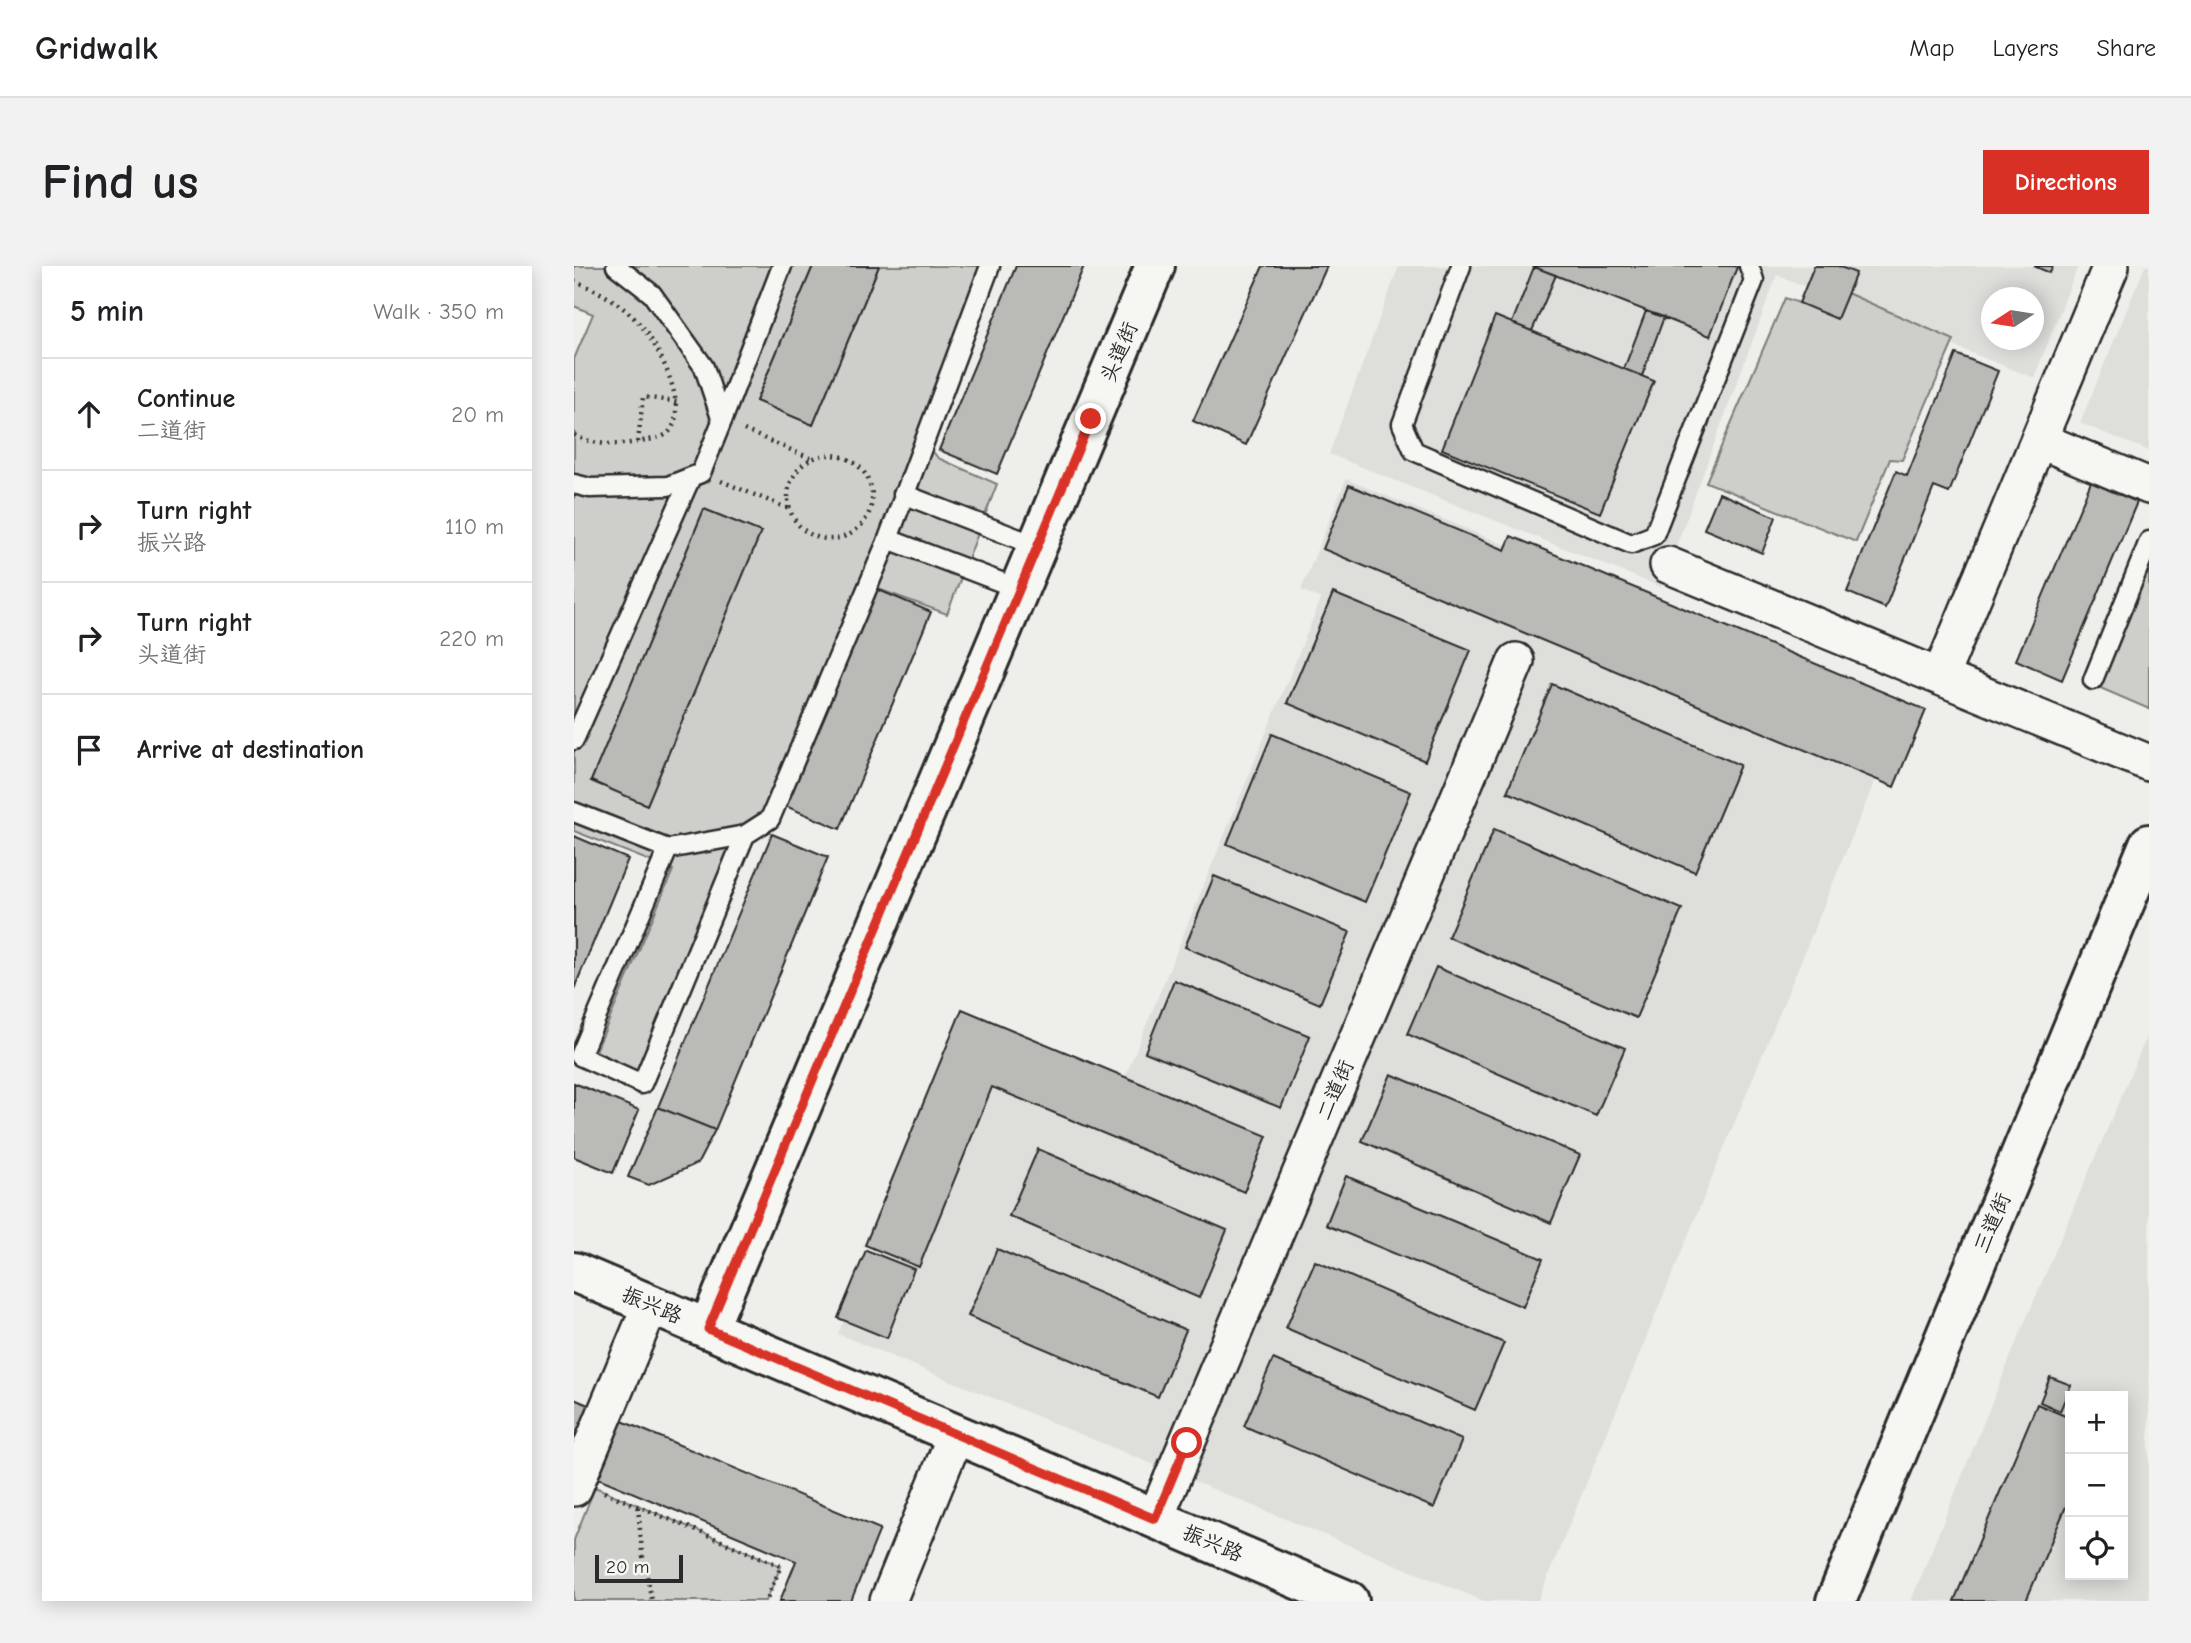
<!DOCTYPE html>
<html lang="en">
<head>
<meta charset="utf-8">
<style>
	body { margin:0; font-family:"Comic Neue","LXGW WenKai TC",sans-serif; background:#f2f2f2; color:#202124 }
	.controls { position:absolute; right:21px; bottom:21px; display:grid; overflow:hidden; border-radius:0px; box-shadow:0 4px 18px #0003 }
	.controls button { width:63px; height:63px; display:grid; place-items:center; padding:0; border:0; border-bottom:2px solid #e0e0e0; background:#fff; color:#202124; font:35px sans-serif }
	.compass { position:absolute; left:1407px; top:21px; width:63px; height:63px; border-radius:50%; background:#fff; box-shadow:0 4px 18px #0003; rotate:258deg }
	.scale { position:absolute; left:21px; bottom:18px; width:88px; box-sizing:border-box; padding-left:7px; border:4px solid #2b2b2b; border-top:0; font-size:19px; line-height:24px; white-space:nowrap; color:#2b2b2b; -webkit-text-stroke:5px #f6f6f2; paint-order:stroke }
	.stop { position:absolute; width:21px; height:21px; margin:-16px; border:5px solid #d93025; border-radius:50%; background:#fff }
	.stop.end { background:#d93025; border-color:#fff; box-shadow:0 2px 7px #0008 }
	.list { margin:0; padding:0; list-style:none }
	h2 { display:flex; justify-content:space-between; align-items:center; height:91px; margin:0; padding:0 28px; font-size:30px }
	h2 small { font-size:23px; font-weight:400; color:#757577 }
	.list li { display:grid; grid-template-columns:46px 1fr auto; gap:21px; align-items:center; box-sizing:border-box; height:112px; padding:0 28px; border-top:2px solid #e0e0e0 }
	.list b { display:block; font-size:26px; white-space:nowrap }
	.list p { margin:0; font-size:23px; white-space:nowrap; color:#757577 }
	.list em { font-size:23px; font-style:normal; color:#757577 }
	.icon { flex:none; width:38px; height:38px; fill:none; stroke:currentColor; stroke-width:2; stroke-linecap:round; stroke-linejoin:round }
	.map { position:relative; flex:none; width:1575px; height:1335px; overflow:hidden; border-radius:0px }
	header { display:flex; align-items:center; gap:42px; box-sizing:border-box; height:98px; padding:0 35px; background:#fff; border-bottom:2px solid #e0e0e0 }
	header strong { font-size:33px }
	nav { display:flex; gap:38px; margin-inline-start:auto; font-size:24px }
	.intro { display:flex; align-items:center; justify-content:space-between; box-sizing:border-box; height:168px; padding:0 42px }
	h1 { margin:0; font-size:49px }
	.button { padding:18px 32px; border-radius:0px; background:#d93025; color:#fff; font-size:24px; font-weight:700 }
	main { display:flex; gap:42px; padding:0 42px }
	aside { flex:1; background:#fff; border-radius:0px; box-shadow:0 4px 18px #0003 }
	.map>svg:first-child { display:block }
	.built { fill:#dededb; fill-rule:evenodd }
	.green { fill:#cececa; stroke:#7c7c7a; stroke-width:2; fill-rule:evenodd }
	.building { fill:#babab7; stroke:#2b2b2b; stroke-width:2 }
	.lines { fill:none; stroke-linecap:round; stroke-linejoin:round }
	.service-casing { stroke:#2b2b2b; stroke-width:23 }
	.minor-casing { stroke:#2b2b2b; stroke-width:40 }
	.tertiary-casing { stroke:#2b2b2b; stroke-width:44 }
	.secondary-casing { stroke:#2b2b2b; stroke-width:44 }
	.path { stroke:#2b2b2b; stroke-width:4.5; stroke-dasharray:2 5; stroke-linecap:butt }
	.service { stroke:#f6f6f2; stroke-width:18 }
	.minor { stroke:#f6f6f2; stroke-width:35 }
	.tertiary { stroke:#f6f6f2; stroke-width:38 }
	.secondary { stroke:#f6f6f2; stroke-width:38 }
	.route { stroke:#d93025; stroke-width:9 }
	.labels { text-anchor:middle; stroke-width:6; stroke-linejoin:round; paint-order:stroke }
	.street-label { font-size:21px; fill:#2b2b2b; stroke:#f6f6f2 }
</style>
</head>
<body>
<header>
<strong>Gridwalk</strong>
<nav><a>Map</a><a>Layers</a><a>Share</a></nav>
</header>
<div class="intro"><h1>Find us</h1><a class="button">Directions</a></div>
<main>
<aside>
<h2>5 min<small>Walk · 350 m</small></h2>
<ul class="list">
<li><svg class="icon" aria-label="ahead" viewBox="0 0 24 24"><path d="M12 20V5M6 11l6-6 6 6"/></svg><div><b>Continue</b><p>二道街</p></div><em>20 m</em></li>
<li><svg class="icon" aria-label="right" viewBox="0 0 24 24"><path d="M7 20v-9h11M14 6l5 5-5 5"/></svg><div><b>Turn right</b><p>振兴路</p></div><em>110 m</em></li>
<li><svg class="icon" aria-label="right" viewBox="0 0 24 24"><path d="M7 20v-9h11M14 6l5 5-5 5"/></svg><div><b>Turn right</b><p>头道街</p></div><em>220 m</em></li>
<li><svg class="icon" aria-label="arrive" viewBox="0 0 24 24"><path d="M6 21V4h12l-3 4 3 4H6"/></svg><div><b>Arrive at destination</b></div></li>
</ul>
</aside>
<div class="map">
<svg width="1575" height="1335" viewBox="0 0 1575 1335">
	<rect width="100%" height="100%" fill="#eeeeea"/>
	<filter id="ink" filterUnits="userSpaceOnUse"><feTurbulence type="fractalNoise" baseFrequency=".0143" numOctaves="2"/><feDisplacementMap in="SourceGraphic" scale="14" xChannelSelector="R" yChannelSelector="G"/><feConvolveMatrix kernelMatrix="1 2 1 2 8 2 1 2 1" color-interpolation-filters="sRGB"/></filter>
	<g filter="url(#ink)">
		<!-- built -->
		<path class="built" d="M825,0h679l-44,112 -257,-103 -116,312 -332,-133zM1418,32h42v42h-42z
			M1571,0h4v185l-69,-28z
			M772,213l558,231 -366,891h-54l-646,-267 129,-316 156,64 198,-483 -20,-9z
			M1575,765v570h-238l108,-265zM1496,1130h53v179h-53z"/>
		<!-- green -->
		<path class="green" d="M0,0h239l-57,135 57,24 66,-159h121l-69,183 7,9 59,26 -50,130 -88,-32 -92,227 -37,41 -93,221 -41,-20 77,-181 -99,-39v-472l19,-45 -19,-8zM130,243l56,23 -113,273 -56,-24z
			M1273,27l107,47 -52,120 -12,-1 -34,83 -150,-60 79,-184 14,5z
			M1575,301v142l-51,-22z
			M21,1221l186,79 -15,35h-192v-61z"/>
		<!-- building -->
		<path class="building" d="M239,0h66l-66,159 -57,-24z
			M442,0h68l-87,208 -58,-24z
			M689,0h64l-81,179 -53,-24z
			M958,0h202l3,1 -27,69z
			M1240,0h24l18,7 -19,46 -38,-16z
			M1460,0h19l-3,7z
			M960,1l22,8 -24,56 -20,-8z
			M1072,45l18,6 -22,59 -18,-7z
			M921,50l159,65 -54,132 -158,-64z
			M1382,88l42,17 -49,122 -15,-6 -49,121 -38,-16 49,-121 11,5z
			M1517,216l46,20 -75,178 -46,-20z
			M775,219l156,65 6,-14 415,174 -32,77 -571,-238z
			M1145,227l57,24 -14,36 -58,-24z
			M130,243l57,23 -114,273 -56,-24z
			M300,322l57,24 -91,217 -57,-24z
			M759,327l138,57 -46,111 -138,-58z
			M978,418l188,81 -45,107 -188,-80z
			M698,468l139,58 -46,110 -138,-58z
			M920,563l188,80 -46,109 -188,-81z
			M198,568l56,23 -113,273 -57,-23z
			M0,570l54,23 -54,130z
			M640,610l136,56 -30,72 -135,-57z
			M862,701l189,81 -29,68 -189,-82z
			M600,714l136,56 -29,72 -136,-56z
			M388,743l305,127 -23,56 -252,-105 -73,180 -54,-22z
			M817,808l189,81 -29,68 -189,-82z
			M0,817l65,27 -26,63 -39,-16z
			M84,841l57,23 -17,33 -49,22 -21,-8z
			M464,883l189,81 -28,68 -190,-82z
			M772,910l197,83 -20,48 -197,-82z
			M423,983l189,81 -28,67 -190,-81z
			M292,984l48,19 -27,69 -49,-20z
			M741,995l189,82 -29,67 -189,-82z
			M699,1093l189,81 -28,68 -190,-82z
			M1476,1111l21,8 -11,26 -20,-9z
			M0,1133l17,7 -17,43z
			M1463,1138l33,14v79l-44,104h-72z
			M48,1155l258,108 -29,72h-71l16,-40 -198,-83z"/>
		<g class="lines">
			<!-- service casing -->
			<g class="service-casing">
				<path id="service" d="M887,0l-59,158 12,27 217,93 23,-9 100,-255 -5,-14
					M148,155l60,-155
					M0,218l16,4 78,-2 33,-13 21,-52 -18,-54 -52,-73 -36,-28
					M329,228l134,52
					M314,273l131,50
					M1519,414l56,-139
					M0,474l117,-263
					M0,546l94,37
					M171,569l-103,249 -62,-28 88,-207 77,-14 25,-16 118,-280 102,-273"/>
			</g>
			<!-- minor casing -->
			<g class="minor-casing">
				<path id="minor" d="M1465,174l110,46
					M1094,299l481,198
					M1366,411l171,-411
					M0,1222l77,-184
					M581,1253l361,-858
					M314,1335l68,-167"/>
			</g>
			<!-- tertiary casing -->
			<g class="tertiary-casing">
				<path id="tertiary" d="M134,1063l447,-1063
					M1262,1335l313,-757"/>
			</g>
			<!-- secondary casing -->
			<g class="secondary-casing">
				<path id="secondary" d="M0,1006l775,329"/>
			</g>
			<!-- path -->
			<path class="path" d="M0,15c25,10 44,20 63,40 20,20 55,89 31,112 -7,6 -22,7 -31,9 -22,4 -43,3 -63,-7
				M170,164l66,28
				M64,176l5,-45 34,5
				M214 231a42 42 0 1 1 84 0a42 42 0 1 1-84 0Z
				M147,215l68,28
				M30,1226l177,74 -15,35
				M64,1241l4,45 10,49"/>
			<!-- service -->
			<use href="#service" class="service"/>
			<!-- minor -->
			<use href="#minor" class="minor"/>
			<!-- tertiary -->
			<use href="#tertiary" class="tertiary"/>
			<!-- secondary -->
			<use href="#secondary" class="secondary"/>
		</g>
	</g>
	<g class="lines" filter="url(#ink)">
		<!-- route -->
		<path class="route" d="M517,153l-383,910 447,190 32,-76"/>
	</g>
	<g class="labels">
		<!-- street labels -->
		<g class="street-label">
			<text transform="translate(545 86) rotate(-67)" y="7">头道街</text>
			<text transform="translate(761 824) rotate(-67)" y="7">二道街</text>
			<text transform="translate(1418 957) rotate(-67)" y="7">三道街</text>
			<text transform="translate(78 1039) rotate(23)" y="7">振兴路</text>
			<text transform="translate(639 1277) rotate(23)" y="7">振兴路</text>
		</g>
	</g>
</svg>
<div class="controls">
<button>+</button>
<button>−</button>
<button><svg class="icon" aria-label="locate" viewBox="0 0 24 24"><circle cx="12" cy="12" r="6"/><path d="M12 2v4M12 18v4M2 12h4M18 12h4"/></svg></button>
</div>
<svg class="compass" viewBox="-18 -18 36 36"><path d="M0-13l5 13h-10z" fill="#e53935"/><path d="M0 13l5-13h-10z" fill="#757577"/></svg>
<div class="scale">20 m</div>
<div class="stop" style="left:613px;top:1177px"></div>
<div class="stop end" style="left:517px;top:153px"></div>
</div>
</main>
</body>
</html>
